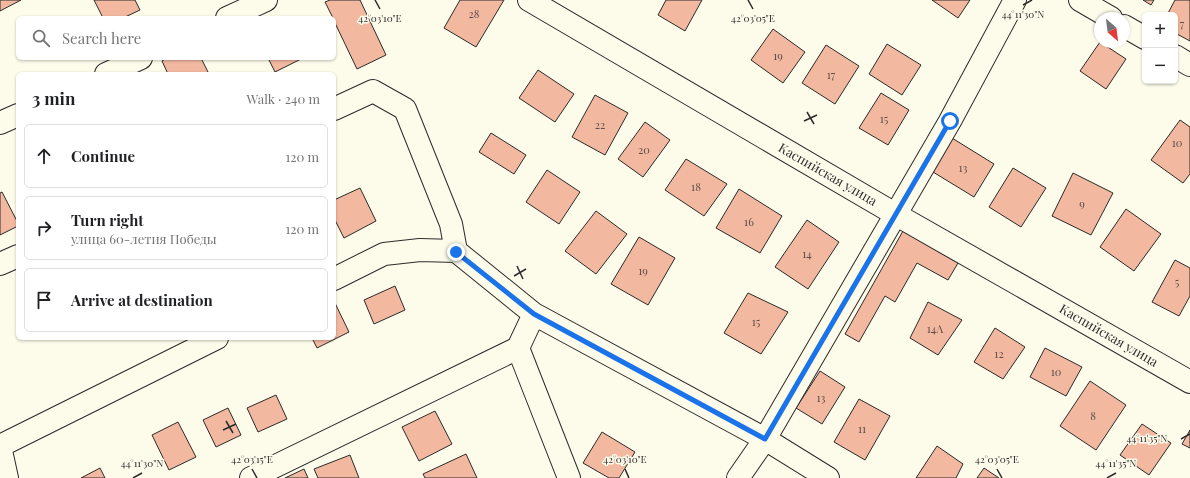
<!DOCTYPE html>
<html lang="en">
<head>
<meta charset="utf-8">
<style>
	body { margin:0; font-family:"Playfair Display",serif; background:#f2f2f2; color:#202124 }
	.controls { position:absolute; right:12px; top:12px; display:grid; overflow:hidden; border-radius:6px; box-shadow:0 1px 3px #0004 }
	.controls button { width:36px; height:36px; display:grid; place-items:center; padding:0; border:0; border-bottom:1px solid #e0e0e0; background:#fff; color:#202124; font:20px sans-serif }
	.compass { position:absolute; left:1094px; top:12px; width:36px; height:36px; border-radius:50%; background:#fff; box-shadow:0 1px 3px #0004; rotate:152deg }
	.stop { position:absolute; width:12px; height:12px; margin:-9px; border:3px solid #1a73e8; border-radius:50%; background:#fff }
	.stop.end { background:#1a73e8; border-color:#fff; box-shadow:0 1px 4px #0008 }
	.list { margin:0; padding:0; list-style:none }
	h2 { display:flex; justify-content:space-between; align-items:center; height:52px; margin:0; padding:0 16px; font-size:17px }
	h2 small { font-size:13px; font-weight:400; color:#757577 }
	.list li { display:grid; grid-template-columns:26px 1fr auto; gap:12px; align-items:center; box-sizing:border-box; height:64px; margin:0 8px 8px; padding:0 8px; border:1px solid #e0e0e0; border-radius:6px }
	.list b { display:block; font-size:15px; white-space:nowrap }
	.list p { margin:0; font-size:13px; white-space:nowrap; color:#757577 }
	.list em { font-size:13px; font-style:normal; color:#757577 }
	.icon { flex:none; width:22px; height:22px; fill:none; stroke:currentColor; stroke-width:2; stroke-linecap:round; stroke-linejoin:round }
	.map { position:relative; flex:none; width:1190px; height:478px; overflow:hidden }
	.search { position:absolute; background:#fff; box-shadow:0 1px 3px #0004; left:16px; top:16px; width:320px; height:44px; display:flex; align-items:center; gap:10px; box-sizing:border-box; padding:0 14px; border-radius:6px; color:#757577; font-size:15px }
	.panel { position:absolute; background:#fff; box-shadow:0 1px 3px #0004; left:16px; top:72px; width:320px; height:268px; border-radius:6px }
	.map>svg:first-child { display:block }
	.building { fill:#f2b8a0; stroke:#2b2b2b }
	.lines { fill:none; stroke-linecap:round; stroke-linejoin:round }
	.minor-casing { stroke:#2b2b2b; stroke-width:24 }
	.minor { stroke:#fdfbea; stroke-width:22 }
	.route { stroke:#1a73e8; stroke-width:5 }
	.ticks { fill:none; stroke:#2b2b2b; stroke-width:1.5 }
	.labels { text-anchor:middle; stroke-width:3; stroke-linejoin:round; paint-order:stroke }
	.number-label { font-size:11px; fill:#5d4e48 }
	.street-label { font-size:13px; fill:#2b2b2b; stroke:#fdfbea }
	.ticks-label { font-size:10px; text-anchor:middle; fill:#2b2b2b; stroke:#fdfbea; stroke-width:3; stroke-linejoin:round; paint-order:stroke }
</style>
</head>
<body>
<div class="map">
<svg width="1190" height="478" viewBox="0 0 1190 478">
	<rect width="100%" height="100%" fill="#fdfbea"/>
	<!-- building -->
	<path class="building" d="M0,0h21l-21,11z
		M94,0h41l5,10 -17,8h-20z
		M330,0h30l26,55 -29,14 -23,-48v-3h-1l-8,-16z
		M460,0h44l-28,47 -32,-19z
		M666,0h36l-17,31 -27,-16z
		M932,0h38l-12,18z
		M1143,0h11l-3,5z
		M1175,0h15v41l-15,-8v-18h-8z
		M773,29l32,23 -22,31 -32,-23z
		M1100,42l26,17 -20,30 -26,-18z
		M887,44l34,21 -19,30 -33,-21z
		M826,45l33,21 -24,38 -33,-21z
		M167,58h34l8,16h-41l-6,-13z
		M268,58h35l-28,14z
		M538,70l36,24 -19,28 -36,-24z
		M881,93l28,17 -21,35 -29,-17z
		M595,95l33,18 -23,42 -33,-18z
		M1180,120l10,7v47l-7,9 -32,-23z
		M645,122l25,18 -27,37 -25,-18z
		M491,133l35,22 -12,19 -35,-22z
		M952,138l42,26 -20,33 -41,-25z
		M686,159l41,25 -23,32 -39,-26z
		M1013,168l33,20 -25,39 -32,-20z
		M547,170l33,22 -21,32 -33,-22z
		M1073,173l40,20 -22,42 -39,-19z
		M360,188l16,33 -32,17 -10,-20v-18z
		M739,189l43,27 -22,37 -44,-25z
		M2,192l16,31v3l-18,9v-42z
		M1126,209l35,25 -27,37 -34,-24z
		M596,211l31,23 -31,40 -31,-23z
		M807,220l32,22 -31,47 -33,-22z
		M903,231l55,32 -10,17 -31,-17 -22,39 -10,-6 -26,46 -14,-8z
		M639,237l36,21 -27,47 -37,-21z
		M1175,260l15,8v28l-11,20 -27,-14z
		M395,286l10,24 -31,14 -10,-24z
		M748,293l40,19 -27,42 -37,-21z
		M334,301l15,31 -32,16 -5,-10h22z
		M928,302l34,18 -24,35 -28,-17z
		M995,328l30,19 -22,32 -29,-17z
		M1045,348l37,19 -16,29 -36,-19z
		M820,371l25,16 -23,37 -26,-16z
		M1090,381l36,24 -30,45 -36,-24z
		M276,395l11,24 -29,13 -11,-24z
		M859,399l31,17 -25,44 -31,-18z
		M228,408l13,27 -25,12 -13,-27z
		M435,411l17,33 -33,17 -17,-34z
		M178,422l18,35 -27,13 -17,-35z
		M1142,424l29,19 -22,32 -29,-20z
		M1190,430v18l-8,-4z
		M602,432l33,20 -16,26h-10l-26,-15z
		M937,446l26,18 -7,14h-40z
		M466,454l11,24h-52l-2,-4z
		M350,455l9,23h-41l-4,-9z
		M100,468l5,10h-24z
		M984,468l15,10h-22z
		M304,469l4,9h-23z"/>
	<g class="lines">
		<!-- minor casing -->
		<g class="minor-casing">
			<path id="minor" d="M529,0l366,214 295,168
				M1080,0l31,18
				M227,18l39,-18
				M1124,26l21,12
				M1175,56l15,9
				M106,74l35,-16
				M334,109l39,-18 32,18 46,115 5,27
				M0,123l18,-8
				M456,251l78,63 231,125 63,39
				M0,264l18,-8
				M334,279l50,-25 36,-4 36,1
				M534,314l-16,34 51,130
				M0,446l217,-108
				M0,446l7,32
				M251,478l267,-130
				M738,478l27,-39 185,-318 65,-121"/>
		</g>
		<!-- minor -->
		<use href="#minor" class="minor"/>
	</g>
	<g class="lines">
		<!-- route -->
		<path class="route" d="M456,252l78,62 231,125 185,-318"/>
	</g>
	<!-- ticks -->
	<path class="ticks" d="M375,0l5,9M748,0l5,9M1023,5l9,-5M807,112l7,12M804,121l13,-6M517,266l6,13M514,276l12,-7M226,421l7,12M223,430l13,-6M1181,439l9,-5M252,469l5,9M625,469l4,9M997,469l5,9M133,478l9,-5M1107,478l9,-5"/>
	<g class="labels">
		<!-- number labels -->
		<g class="number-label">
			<text x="474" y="18">28</text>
			<text x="1182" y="28">7</text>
			<text x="778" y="60">19</text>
			<text x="831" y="79">17</text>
			<text x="884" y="123">15</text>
			<text x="600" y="129">22</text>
			<text x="1177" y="147">10</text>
			<text x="644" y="154">20</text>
			<text x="963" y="172">13</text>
			<text x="696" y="191">18</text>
			<text x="1082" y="208">9</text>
			<text x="749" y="226">16</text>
			<text x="807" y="258">14</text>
			<text x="643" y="275">19</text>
			<text x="1177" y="286">5</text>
			<text x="756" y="326">15</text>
			<text x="935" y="333">14А</text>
			<text x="999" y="358">12</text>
			<text x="1056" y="376">10</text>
			<text x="821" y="402">13</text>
			<text x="1093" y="420">8</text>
			<text x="862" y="433">11</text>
		</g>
		<!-- street labels -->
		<g class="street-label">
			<text transform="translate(828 174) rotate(30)" y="5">Каспийская улица</text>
			<text transform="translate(1109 335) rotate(30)" y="5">Каспийская улица</text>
		</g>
	</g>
	<g class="ticks-label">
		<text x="1023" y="18">44°11'30"N</text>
		<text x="380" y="22">42°03'10"E</text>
		<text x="753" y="22">42°03'05"E</text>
		<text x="1147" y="442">44°11'35"N</text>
		<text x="252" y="463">42°03'15"E</text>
		<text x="625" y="463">42°03'10"E</text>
		<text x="997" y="463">42°03'05"E</text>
		<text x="142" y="467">44°11'30"N</text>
		<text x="1116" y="467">44°11'35"N</text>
	</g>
</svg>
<div class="controls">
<button>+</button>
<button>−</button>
</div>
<svg class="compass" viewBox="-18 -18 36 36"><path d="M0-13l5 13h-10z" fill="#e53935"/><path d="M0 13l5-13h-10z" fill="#757577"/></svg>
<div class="stop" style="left:950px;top:121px"></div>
<div class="stop end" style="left:456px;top:252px"></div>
<div class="search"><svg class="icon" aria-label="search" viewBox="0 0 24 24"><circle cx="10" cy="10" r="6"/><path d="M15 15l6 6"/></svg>Search here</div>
<section class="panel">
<h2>3 min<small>Walk · 240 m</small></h2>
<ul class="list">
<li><svg class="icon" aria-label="ahead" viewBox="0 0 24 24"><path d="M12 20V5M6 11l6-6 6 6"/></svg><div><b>Continue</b></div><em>120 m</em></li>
<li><svg class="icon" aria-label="right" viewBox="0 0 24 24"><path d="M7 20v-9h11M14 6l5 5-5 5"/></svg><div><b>Turn right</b><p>улица 60-летия Победы</p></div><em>120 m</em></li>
<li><svg class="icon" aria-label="arrive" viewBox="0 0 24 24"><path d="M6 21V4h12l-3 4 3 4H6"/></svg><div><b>Arrive at destination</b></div></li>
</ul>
</section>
</div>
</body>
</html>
